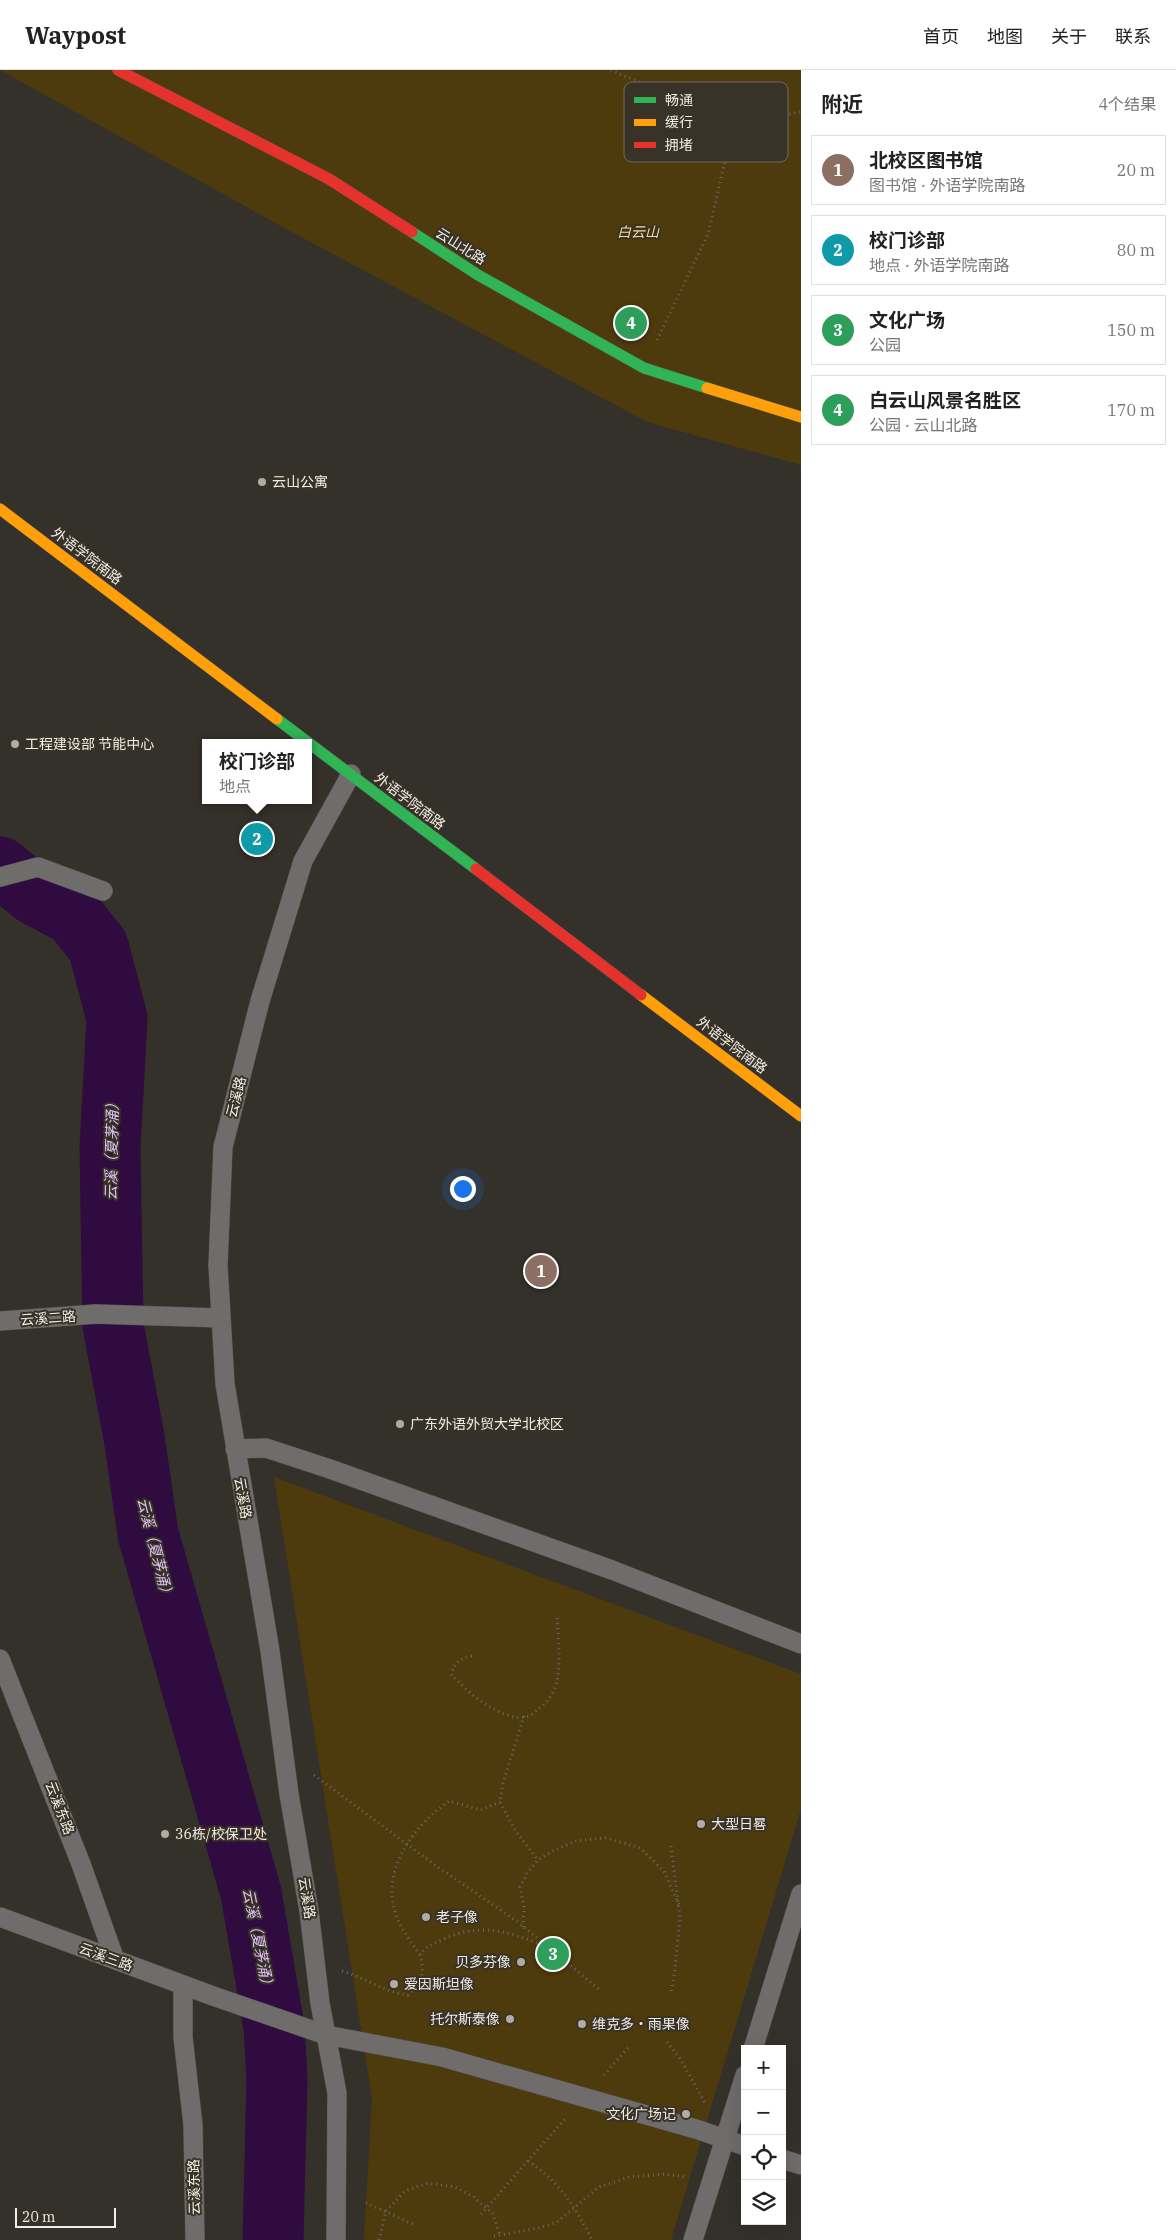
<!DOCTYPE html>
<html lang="zh">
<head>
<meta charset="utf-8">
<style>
	body { margin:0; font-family:"IBM Plex Serif","Noto Sans SC",serif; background:#f2f2f2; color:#222 }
	.controls { position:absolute; right:15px; bottom:15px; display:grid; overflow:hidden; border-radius:0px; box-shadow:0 5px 20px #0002 }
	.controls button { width:45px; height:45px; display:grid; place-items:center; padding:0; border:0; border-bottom:1px solid #e0e0e0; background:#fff; color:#222; font:25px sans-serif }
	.scale { position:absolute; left:15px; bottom:12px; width:101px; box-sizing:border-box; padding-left:5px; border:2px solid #f1ede6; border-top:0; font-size:14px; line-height:18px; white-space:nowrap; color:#f1ede6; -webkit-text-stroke:4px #383227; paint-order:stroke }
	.you { position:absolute; left:462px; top:1118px; width:18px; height:18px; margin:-12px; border:4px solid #fff; border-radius:50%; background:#1a73e8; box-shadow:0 0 0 8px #1a73e833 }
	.badge { display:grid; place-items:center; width:32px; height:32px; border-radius:50%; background:#ea580c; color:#fff; font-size:16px; font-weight:700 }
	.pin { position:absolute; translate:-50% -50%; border:2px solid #fff; box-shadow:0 1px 5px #0006 }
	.popup { position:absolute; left:202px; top:669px; width:110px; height:65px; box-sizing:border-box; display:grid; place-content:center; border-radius:0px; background:#fff; filter:drop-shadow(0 1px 4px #0005); font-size:16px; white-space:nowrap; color:#767676 }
	.popup b { font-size:19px; color:#222 }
	.popup::after { content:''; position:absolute; left:50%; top:100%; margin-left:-10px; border:10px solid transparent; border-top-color:#fff }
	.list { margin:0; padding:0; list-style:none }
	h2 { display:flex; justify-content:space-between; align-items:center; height:65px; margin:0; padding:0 20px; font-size:21px }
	h2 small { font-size:16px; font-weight:400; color:#767676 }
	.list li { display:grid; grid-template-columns:32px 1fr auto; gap:15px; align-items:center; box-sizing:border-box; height:70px; margin:0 10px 10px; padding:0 10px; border:1px solid #e0e0e0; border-radius:0px }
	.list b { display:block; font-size:19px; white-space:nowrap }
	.list p { margin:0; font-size:16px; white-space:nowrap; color:#767676 }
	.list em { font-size:16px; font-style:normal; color:#767676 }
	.icon { flex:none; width:28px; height:28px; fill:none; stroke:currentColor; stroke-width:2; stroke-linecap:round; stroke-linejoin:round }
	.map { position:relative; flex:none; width:801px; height:2170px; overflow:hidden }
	header { display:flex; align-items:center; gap:30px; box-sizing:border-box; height:70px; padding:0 25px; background:#fff; border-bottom:1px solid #e0e0e0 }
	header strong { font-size:24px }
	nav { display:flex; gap:28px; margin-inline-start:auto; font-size:18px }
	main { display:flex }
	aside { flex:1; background:#fff }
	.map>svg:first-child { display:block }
	.green { fill:#4e3b0d }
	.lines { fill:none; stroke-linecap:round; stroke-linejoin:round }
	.river { stroke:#2f0b3f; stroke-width:61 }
	.lane-casing { stroke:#514e4a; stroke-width:20 }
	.fast-casing { stroke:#514e4a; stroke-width:12 }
	.slow-casing { stroke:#514e4a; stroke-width:12 }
	.jam-casing { stroke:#514e4a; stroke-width:12 }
	.path { stroke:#6a6867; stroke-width:3; stroke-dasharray:1 4; stroke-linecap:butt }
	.lane { stroke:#6f6d6c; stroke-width:19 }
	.fast { stroke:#30b455; stroke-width:11 }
	.slow { stroke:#ff9f0a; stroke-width:11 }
	.jam { stroke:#e5322d; stroke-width:11 }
	.poi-dot { fill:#afaba5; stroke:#383227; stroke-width:2 }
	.labels { text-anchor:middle; stroke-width:4; stroke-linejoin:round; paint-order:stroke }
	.park-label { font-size:14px; font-style:italic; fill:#fed888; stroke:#383227 }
	.street-label { font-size:14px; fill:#f1ede6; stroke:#383227 }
	.poi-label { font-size:14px; fill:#f1ede6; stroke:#383227; text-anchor:start }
	.water-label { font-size:15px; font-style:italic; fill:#dfbff5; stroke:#383227 }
	.key { fill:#383227; stroke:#706a60; stroke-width:1 }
	.key-label { font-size:14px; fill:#f1ede6 }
</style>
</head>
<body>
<header>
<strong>Waypost</strong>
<nav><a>首页</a><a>地图</a><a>关于</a><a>联系</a></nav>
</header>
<main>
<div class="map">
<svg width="801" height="2170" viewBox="0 0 801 2170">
	<rect width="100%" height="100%" fill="#34312b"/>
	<!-- green -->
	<path class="green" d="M0,0h801v395l-154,-43 -370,-198z
		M274,1407l527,197v135l-130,431h-307l8,-142z"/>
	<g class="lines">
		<!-- river -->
		<path class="river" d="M0,797l35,28 38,20 25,31 19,72 -7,130 3,177 21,112 14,97 103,359 23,134 3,53 -4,160"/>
		<!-- lane casing -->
		<g class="lane-casing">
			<path id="lane" d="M0,807l38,-10 65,24
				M0,1251l96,-7 125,4
				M235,1379l31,-1 64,21 282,101 189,74
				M0,1589l81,205 34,96
				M0,1847l213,79 113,39 116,22 257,73 46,16
				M183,1915v52l10,88 2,115
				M753,1979l48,-155
				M782,2089l19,6
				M336,2170l1,-147 -17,-90 -11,-92 -20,-117 -19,-143 -45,-267 -7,-119 5,-118 37,-146 43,-140 48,-87
				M693,2170l52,-165"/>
		</g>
		<!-- fast casing -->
		<g class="fast-casing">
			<path id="fast" d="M412,162l66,43 166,93 63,20
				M277,649l199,150"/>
		</g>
		<!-- slow casing -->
		<g class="slow-casing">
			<path id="slow" d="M707,318l94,29
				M0,439l277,210
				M641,925l160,121"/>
		</g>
		<!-- jam casing -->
		<g class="jam-casing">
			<path id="jam" d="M118,0l211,109 83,53
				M476,799l165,126"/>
		</g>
		<!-- path -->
		<path class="path" d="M611,0l123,53 67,-11
			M657,270l51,-106 26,-111
			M472,1586c-12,2 -17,6 -21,18 15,17 54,51 78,42 3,-1 7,-5 9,-7 9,-5 17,-18 19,-28 4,-21 1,-44 0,-65
			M524,1646l-21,67 -3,19 15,28 23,30
			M314,1705l121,90 83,57 83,69
			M671,1776l9,72 -5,51 -4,25
			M523,1857l1,-20 -4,-20 8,-15 10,-12 15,-9 22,-10 31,-3 34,10 24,23 15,34
			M420,1885c-10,-15 -22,-29 -26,-47 -11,-42 22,-84 55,-107l32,9 19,-8
			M342,1901c23,7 42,21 66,24 14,-12 17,-22 12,-40 6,-9 13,-11 22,-15 37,-18 64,-9 101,5
			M667,1972l14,18 24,43
			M604,2005l24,-27
			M528,2091c32,21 47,46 64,79
			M366,2133l47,21
			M481,2144l84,-95
			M494,2166l45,-8 18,-6 42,-35 30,-10 36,-3 21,3
			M379,2170l7,-29 19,-20 23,-8 27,4 19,10 19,17 7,21"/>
		<!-- lane -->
		<use href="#lane" class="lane"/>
		<!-- fast -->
		<use href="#fast" class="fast"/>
		<!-- slow -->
		<use href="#slow" class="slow"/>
		<!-- jam -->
		<use href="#jam" class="jam"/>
	</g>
	<!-- markers -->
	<g class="poi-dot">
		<circle cx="262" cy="412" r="5"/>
		<circle cx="15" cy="674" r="5"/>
		<circle cx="400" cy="1354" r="5"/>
		<circle cx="701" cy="1754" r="5"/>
		<circle cx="165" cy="1764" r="5"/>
		<circle cx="426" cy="1847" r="5"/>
		<circle cx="521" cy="1892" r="5"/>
		<circle cx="394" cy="1914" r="5"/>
		<circle cx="510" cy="1949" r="5"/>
		<circle cx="582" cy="1954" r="5"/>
		<circle cx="686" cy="2044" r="5"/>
	</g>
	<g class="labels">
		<!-- park labels -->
		<g class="park-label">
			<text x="638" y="167">白云山</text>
		</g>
		<!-- street labels -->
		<g class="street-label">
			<text transform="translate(461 176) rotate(32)" y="5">云山北路</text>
			<text transform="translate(87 486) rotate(37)" y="5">外语学院南路</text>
			<text transform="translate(410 731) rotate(37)" y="5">外语学院南路</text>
			<text transform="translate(732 975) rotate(37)" y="5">外语学院南路</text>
			<text transform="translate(236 1027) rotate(-76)" y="5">云溪路</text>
			<text transform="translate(48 1248) rotate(-4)" y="5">云溪二路</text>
			<text transform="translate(243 1428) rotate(80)" y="5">云溪路</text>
			<text transform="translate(60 1738) rotate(69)" y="5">云溪东路</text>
			<text transform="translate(307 1828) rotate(81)" y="5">云溪路</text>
			<text transform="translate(106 1887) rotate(20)" y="5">云溪三路</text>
			<text transform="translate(194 2117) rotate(-91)" y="5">云溪东路</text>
		</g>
		<!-- poi labels -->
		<g class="poi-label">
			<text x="272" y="417">云山公寓</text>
			<text x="25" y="679">工程建设部 节能中心</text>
			<text x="410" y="1359">广东外语外贸大学北校区</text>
			<text x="711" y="1759">大型日晷</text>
			<text x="175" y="1769">36栋/校保卫处</text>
			<text x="436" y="1852">老子像</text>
			<text x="511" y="1897" text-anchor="end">贝多芬像</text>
			<text x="404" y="1919">爱因斯坦像</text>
			<text x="500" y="1954" text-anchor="end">托尔斯泰像</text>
			<text x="592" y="1959">维克多・雨果像</text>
			<text x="676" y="2049" text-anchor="end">文化广场记</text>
		</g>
		<!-- water labels -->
		<g class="water-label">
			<text transform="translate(112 1078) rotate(-89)" y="5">云溪（夏茅涌）</text>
			<text transform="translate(155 1479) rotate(76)" y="5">云溪（夏茅涌）</text>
			<text transform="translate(258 1870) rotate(79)" y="5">云溪（夏茅涌）</text>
		</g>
	</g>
	<!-- legend -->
	<rect x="624" y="12" width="164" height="80" rx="8" class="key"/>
	<rect x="634" y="27" width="22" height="6" fill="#30b455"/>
	<rect x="634" y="49" width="22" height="7" fill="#ff9f0a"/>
	<rect x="634" y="72" width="22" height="6" fill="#e5322d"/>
	<g class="key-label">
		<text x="665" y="35">畅通</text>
		<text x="665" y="57">缓行</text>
		<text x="665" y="80">拥堵</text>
	</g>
</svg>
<div class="controls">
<button>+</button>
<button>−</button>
<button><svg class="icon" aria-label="locate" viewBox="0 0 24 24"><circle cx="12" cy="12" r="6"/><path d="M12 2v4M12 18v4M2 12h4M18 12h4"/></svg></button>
<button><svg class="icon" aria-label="layers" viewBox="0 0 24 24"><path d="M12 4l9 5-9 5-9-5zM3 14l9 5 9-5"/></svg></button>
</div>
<div class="scale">20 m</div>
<div class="you"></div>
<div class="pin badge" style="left:541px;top:1201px;background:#8d6e63">1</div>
<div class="pin badge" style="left:257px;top:769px;background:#0f9aa8">2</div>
<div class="popup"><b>校门诊部</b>地点</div>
<div class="pin badge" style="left:553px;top:1884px;background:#2e9e5b">3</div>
<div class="pin badge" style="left:631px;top:253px;background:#2e9e5b">4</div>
</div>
<aside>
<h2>附近<small>4个结果</small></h2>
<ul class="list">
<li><span class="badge" style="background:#8d6e63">1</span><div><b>北校区图书馆</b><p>图书馆 · 外语学院南路</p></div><em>20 m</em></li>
<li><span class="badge" style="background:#0f9aa8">2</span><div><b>校门诊部</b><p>地点 · 外语学院南路</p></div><em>80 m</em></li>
<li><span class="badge" style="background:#2e9e5b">3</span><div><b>文化广场</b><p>公园</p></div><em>150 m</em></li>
<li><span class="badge" style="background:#2e9e5b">4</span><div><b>白云山风景名胜区</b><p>公园 · 云山北路</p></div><em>170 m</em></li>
</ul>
</aside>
</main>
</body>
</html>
